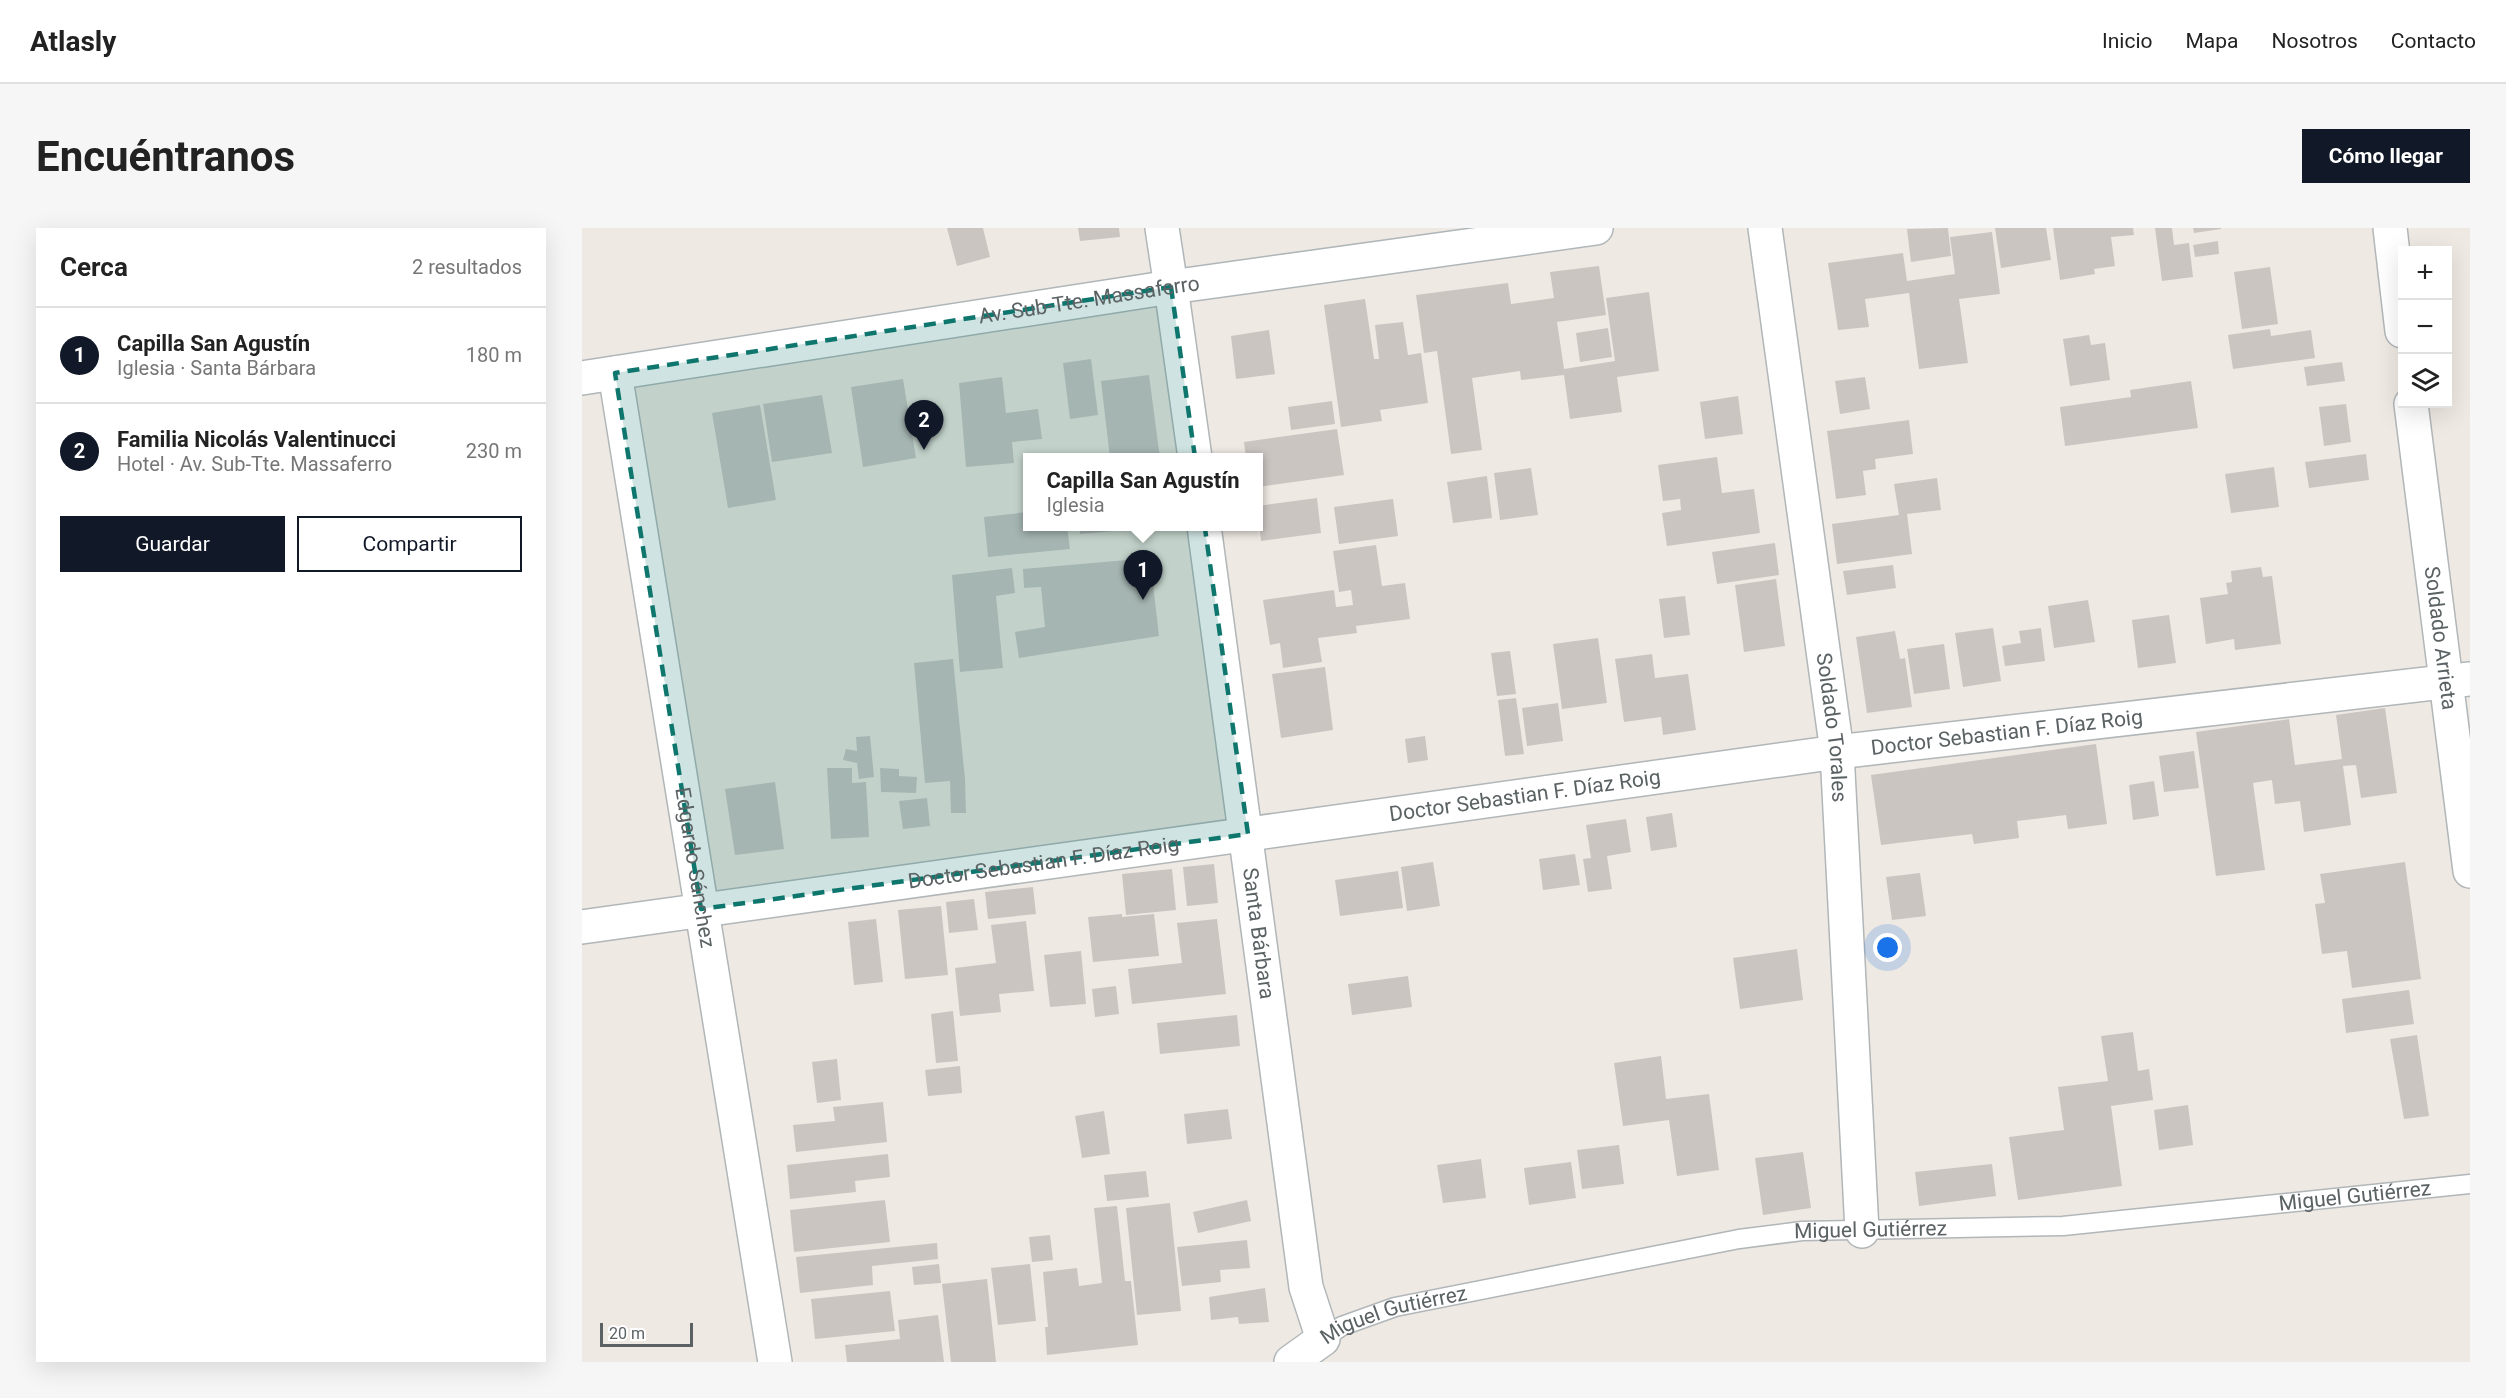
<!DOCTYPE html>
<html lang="es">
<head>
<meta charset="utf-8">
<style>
	body { margin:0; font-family:Roboto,sans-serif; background:#f6f6f6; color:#222 }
	.controls { position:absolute; right:18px; top:18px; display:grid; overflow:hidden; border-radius:0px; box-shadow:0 6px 24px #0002 }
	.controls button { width:54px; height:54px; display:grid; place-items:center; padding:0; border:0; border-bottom:2px solid #e0e0e0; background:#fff; color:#222; font:30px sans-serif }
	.scale { position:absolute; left:18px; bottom:15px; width:93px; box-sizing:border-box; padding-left:6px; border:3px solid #5b6264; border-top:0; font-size:16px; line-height:21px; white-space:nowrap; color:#5b6264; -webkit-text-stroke:4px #fff; paint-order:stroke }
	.you { position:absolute; left:1306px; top:720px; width:21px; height:21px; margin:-15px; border:4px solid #fff; border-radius:50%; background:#1a73e8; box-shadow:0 0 0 9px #1a73e833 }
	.badge { display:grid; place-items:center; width:39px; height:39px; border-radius:50%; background:#111827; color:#fff; font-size:20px; font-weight:700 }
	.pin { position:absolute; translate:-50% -50px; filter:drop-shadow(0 2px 3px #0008) }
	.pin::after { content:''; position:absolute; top:32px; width:21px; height:18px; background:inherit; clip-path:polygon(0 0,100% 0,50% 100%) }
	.popup { position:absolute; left:441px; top:225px; width:240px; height:78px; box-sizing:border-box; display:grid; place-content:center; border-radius:0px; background:#fff; filter:drop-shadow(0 2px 4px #0005); font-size:20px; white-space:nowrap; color:#767676 }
	.popup b { font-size:22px; color:#222 }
	.popup::after { content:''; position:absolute; left:50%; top:100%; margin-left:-12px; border:12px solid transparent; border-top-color:#fff }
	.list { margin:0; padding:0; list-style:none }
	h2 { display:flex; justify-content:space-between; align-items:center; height:78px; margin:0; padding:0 24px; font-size:26px }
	h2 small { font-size:20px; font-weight:400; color:#767676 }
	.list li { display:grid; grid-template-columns:39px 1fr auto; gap:18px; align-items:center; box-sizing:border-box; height:96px; padding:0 24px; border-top:2px solid #e0e0e0 }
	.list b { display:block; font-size:22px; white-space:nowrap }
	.list p { margin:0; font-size:20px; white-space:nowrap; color:#767676 }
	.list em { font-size:20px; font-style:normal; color:#767676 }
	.actions { display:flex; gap:12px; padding:18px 24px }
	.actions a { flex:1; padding:14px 0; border:2px solid #111827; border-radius:0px; text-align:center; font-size:21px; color:#111827 }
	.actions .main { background:#111827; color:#fff }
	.icon { flex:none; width:33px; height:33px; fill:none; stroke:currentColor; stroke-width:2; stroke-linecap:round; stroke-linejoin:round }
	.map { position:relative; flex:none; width:1888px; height:1134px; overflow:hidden; border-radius:0px }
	header { display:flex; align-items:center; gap:36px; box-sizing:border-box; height:84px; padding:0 30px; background:#fff; border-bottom:2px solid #e0e0e0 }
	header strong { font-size:28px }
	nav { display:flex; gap:33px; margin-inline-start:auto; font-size:21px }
	.intro { display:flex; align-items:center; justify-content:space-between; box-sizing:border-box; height:144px; padding:0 36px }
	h1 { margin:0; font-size:42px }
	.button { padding:15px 27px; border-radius:0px; background:#111827; color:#fff; font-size:21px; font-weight:700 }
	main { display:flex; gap:36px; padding:0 36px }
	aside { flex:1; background:#fff; border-radius:0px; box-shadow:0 6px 24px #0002 }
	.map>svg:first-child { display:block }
	.building { fill:#cbc5c2 }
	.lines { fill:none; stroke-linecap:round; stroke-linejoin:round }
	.lane-casing { stroke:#b1b6b9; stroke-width:21 }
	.street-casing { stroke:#b1b6b9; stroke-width:36 }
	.secondary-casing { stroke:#afb6b9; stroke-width:36 }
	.lane { stroke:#fff; stroke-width:18 }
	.street { stroke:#fff; stroke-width:33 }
	.secondary { stroke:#fff; stroke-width:33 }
	.marked { fill:#0f766e; fill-opacity:0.2; stroke:#0f766e; stroke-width:4.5; stroke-dasharray:12 8; stroke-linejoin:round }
	.labels { text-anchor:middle; stroke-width:4.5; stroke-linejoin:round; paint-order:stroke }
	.street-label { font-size:21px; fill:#5b6264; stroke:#fff }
</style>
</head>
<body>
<header>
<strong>Atlasly</strong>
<nav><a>Inicio</a><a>Mapa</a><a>Nosotros</a><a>Contacto</a></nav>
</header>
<div class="intro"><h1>Encuéntranos</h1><a class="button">Cómo llegar</a></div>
<main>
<aside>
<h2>Cerca<small>2 resultados</small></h2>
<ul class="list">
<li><span class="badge">1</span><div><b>Capilla San Agustín</b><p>Iglesia · Santa Bárbara</p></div><em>180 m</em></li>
<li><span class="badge">2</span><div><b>Familia Nicolás Valentinucci</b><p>Hotel · Av. Sub-Tte. Massaferro</p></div><em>230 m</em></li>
</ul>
<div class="actions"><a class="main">Guardar</a><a>Compartir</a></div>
</aside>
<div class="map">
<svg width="1888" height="1134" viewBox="0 0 1888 1134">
	<rect width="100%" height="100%" fill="#efe9e3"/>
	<!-- building -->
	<path class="building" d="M365,0h36l7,29 -33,9z
		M496,0h41l1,9 -40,4z
		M1366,0l3,28 -40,6 -4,-33z
		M1413,0h51l5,32 -50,8z
		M1471,0h80l1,7 -23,2 4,29 -21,3 1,5 -35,6z
		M1573,0h17l2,17 15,-2 4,34 -31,4z
		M1611,0h28v1l-27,4z
		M1410,4l8,62 -41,5 9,64 -49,6 -10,-76 -44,6 4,28 -31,3 -10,-67 75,-10 4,28 48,-7 -5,-37z
		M1636,13l1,13 -24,3 -2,-12z
		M1017,38l7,49 -49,7 7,47 51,-8 -9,-63 43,-6 10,79 -42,6 5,35 -52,7 -6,-44 -43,5 -1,-9 -48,7 10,72 -31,4 -14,-103 -13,2 -8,-58 92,-12 3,21 43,-6 -4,-26z
		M1688,39l8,57 -36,5 -8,-57z
		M783,71l9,60h5l-4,-34 28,-3 5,33 13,-2 7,50 -48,7 2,11 -41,6 -17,-122z
		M1026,100l4,29 -32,5 -4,-29z
		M1688,101l1,7 40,-6 4,28 -82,11 -5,-34z
		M687,102l6,44 -39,5 -5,-43z
		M1507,107l2,10 14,-2 5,37 -40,6 -7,-47z
		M509,131l7,56 -28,4 -7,-56z
		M1760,134l3,19 -38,5 -3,-19z
		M567,147l11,83h-50l-9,-77z
		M420,149l4,36 32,-4 4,30 -30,3 2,21 -48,4 -7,-84z
		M1283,149l5,32 -30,5 -5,-33z
		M321,151l13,79 -53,9 -12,-80z
		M1609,153l7,47 -133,18 -5,-39 71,-10 -1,-7z
		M240,167l10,58 -60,9 -9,-58z
		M1156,168l5,38 -38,5 -5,-37z
		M750,173l3,23 -44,6 -3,-23z
		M1764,176l5,38 -27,4 -5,-39z
		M178,177l16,95 -48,8 -16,-95z
		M1327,192l4,34 -38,5 1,10 -13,2 3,24 -30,4 -9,-68z
		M755,201l7,46 -86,12v-29h-12l-2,-16z
		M1784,226l3,26 -60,8 -4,-26z
		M1135,229l5,36 32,-4 6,44 -93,13 -5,-33 19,-3 -1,-11 -17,2 -5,-36z
		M1692,239l5,40 -48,6 -6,-39z
		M949,240l7,47 -38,5 -6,-47z
		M905,248l5,42 -39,5 -6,-41z
		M1355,250l4,32 -34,4 5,40 -75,10 -5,-40 67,-9 -5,-31z
		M735,270l4,35 -60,8 -3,-35z
		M811,271l5,37 -59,8 -5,-37z
		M446,284v14h39l3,23 -82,8 -4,-40z
		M498,298h69v2l-69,6z
		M1193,315l4,32 -62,9 -5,-32z
		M794,317l6,41 23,-3 5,36 -54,7 1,7 -39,5 4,24 -39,6 -3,-25 -10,2 -7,-45 71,-10 2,17 17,-2 -2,-15 -12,2 -6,-41z
		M568,330l9,78 -140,22 -4,-26 30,-5 -4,-40 -17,1 -1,-19z
		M1311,337l3,23 -49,7 -4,-24z
		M1679,339l2,10 9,-1 9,68 -46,6 -1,-11 -28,5 -6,-46 28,-4 -2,-11 6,-1 -1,-11z
		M430,340l3,25 -19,3 7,72 -43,4 -8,-97z
		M1194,351l9,67 -41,6 -9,-67z
		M1103,368l5,39 -26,3 -5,-39z
		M1506,372l7,42 -41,6 -6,-42z
		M1587,387l7,48 -38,5 -6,-48z
		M1411,400l8,53 -38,6 -8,-54z
		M1459,400l4,33 -40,5 -3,-20 19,-3 -2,-12z
		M1313,403l5,28 5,-1 7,49 -45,6 -11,-76z
		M1016,410l9,65 -45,6 -9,-65z
		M1362,416l6,45 -36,5 -7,-45z
		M928,423l6,43 -19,2 -6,-43z
		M1070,426l3,24 33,-4 8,56 -33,5 -2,-18 -37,5 -9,-63z
		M371,431l12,120 1,34h-15l-1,-32 -25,2 -11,-120z
		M743,439l8,63 -52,8 -9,-64z
		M934,470l8,56 -19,2 -7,-56z
		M976,475l5,38 -36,5 -5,-38z
		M1803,480l12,85 -36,5 -5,-33 -13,1 8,59 -47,7 -4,-31 -25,3 -3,-24 -19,3 12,87 -49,6 -20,-144 93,-13 6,46 47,-6 -6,-44z
		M288,508l4,41 -15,2 -2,-16 -14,-3 3,-11 11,2 -1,-14z
		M843,508l3,24 -20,3 -3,-24z
		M1514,516l11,80 -39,5 -2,-14 -49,6 2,17 -45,6 -2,-10 -91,11 -10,-70z
		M1612,523l5,37 -35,4 -5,-36z
		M245,540h25v15l14,-1 3,55 -38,2z
		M298,540l19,1v7l18,1 -1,16 -35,-1z
		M1572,553l5,35 -26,4 -4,-35z
		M193,554l9,67 -49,6 -10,-66z
		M345,570l3,28 -27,3 -4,-28z
		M1090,585l5,34 -26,4 -5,-34z
		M1044,591l5,33 -24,4 5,33 -24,3 -5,-33 8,-1 -5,-33z
		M993,626l5,31 -37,5 -4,-31z
		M851,634l7,44 -33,5 -6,-44z
		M1823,634l16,117 -69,9 -5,-37 -25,3 -7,-50 10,-1 -5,-29z
		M632,636l4,39 -31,3 -4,-39z
		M590,641l4,41 -50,5 -4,-41z
		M816,643l5,37 -63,8 -5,-36z
		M1338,645l6,43 -34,4 -6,-43z
		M451,659l3,27 -48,5 -3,-27z
		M392,671l4,31 -29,3 -3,-31z
		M359,678l7,69 -43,4 -7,-69z
		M540,686v3l32,-3 5,42 -66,6 -5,-45z
		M294,691l7,63 -29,3 -6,-63z
		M635,691l9,75 -94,10 -4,-35 54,-6 -5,-40z
		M444,693l8,70 -35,3 2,18 -41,4 -5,-48 41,-5 -5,-38z
		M1215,721l6,51 -63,9 -7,-51z
		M499,723l5,53 -36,3 -6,-52z
		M826,748l4,31 -60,8 -4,-31z
		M534,758l3,28 -24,3 -3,-28z
		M1827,762l5,34 -68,9 -4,-34z
		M371,783l5,50 -22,2 -5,-49z
		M655,787l3,31 -80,8 -3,-31z
		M1551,804l5,39 11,-2 4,31 -42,6 11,80 -104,14 -9,-63 55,-7 -6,-43 50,-6 -7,-45z
		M1835,807l12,81 -25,3 -14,-80z
		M1079,828l5,43 43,-5 10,76 -42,6 -8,-56 -46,6 -9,-63z
		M255,831l4,41 -24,3 -5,-41z
		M378,838l2,27 -34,3 -3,-26z
		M301,874l4,40 -91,10 -3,-27 42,-4 -2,-14z
		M1606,877l5,40 -34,5 -5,-40z
		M646,881l4,30 -45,5 -3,-30z
		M522,883l6,43 -28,4 -7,-42z
		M1037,917l5,39 -42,5 -5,-39z
		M1221,924l8,56 -48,7 -8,-57z
		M306,926l2,23 -35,4 1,11 -66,7 -3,-34z
		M899,931l5,39 -43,5 -6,-38z
		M989,934l5,36 -47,7 -5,-37z
		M1410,936l4,32 -77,10 -4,-34z
		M564,943l3,26 -42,4 -3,-26z
		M303,972l5,42 -96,10 -4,-42z
		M665,972l4,21 -53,12 -5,-21z
		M588,975l11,108 -44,4 -11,-107z
		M535,978l8,75h6l7,64 -91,10 -2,-28h3l-5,-55 34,-4 2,18 23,-3 -8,-75z
		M468,1007l3,25 -21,2 -3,-25z
		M665,1012l3,28 -30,2 1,12 -39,4 -5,-39z
		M355,1015l1,16 -66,7 1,19 -73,8 -4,-36z
		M357,1036l2,19 -27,2 -2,-18z
		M448,1036l6,57 -38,4 -7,-57z
		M405,1051l9,83h-45l-9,-78z
		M683,1060l4,34 -30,2 -1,-7 -27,3 -2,-23z
		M308,1063l5,40 -80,8 -4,-40z
		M356,1087l6,47h-97l-2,-17 55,-6 -2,-19z"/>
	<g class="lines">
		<!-- lane casing -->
		<g class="lane-casing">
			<g id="lane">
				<path id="s1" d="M741,1111l19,-13 53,-19 344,-68 63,-8 261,-5 407,-42"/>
			</g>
		</g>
		<!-- street casing -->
		<g class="street-casing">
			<g id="street">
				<path id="s2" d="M1183,0l72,524 25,479"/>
				<path d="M1808,0l12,103"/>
				<path d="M589,59l24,171"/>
				<path id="s3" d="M33,145l160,989"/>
				<path id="s4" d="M1829,176l59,467"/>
				<path id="s5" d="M622,298l102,761 17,52 -32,23"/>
				<path id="s6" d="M0,699l1255,-175 633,-73"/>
			</g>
		</g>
		<!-- secondary casing -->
		<g class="secondary-casing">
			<g id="secondary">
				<path d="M580,0l9,59"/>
				<path id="s7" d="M0,150l589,-91 425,-59"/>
			</g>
		</g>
		<!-- lane -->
		<use href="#lane" class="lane"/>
		<!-- street -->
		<use href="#street" class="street"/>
		<!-- secondary -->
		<use href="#secondary" class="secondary"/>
	</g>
	<!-- marked area -->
	<path class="marked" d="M589,59l77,547 -547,75 -86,-536z"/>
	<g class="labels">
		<!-- street labels -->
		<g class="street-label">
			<text dy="7" stroke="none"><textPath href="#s7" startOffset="513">Av. Sub-Tte. Massaferro</textPath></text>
			<text dy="7" stroke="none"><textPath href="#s4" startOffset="236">Soldado Arrieta</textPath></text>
			<text dy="7" stroke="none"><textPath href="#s2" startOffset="504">Soldado Torales</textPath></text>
			<text dy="7" stroke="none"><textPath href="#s6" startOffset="1438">Doctor Sebastian F. Díaz Roig</textPath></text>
			<text dy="7" stroke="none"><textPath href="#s6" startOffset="952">Doctor Sebastian F. Díaz Roig</textPath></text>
			<text dy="7" stroke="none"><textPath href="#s6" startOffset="466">Doctor Sebastian F. Díaz Roig</textPath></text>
			<text dy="7" stroke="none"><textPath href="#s3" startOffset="501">Edgardo Sánchez</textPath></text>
			<text dy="7" stroke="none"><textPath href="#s5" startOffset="411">Santa Bárbara</textPath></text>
			<text dy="7" stroke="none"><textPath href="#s1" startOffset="1048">Miguel Gutiérrez</textPath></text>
			<text dy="7" stroke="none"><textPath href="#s1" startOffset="562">Miguel Gutiérrez</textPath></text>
			<text dy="7" stroke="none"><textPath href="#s1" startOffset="76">Miguel Gutiérrez</textPath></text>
		</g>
	</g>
</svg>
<div class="controls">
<button>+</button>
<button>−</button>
<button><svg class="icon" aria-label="layers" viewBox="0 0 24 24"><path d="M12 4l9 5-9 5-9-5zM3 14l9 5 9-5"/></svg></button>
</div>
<div class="scale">20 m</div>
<div class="you"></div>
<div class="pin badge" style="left:561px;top:372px">1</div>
<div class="popup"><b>Capilla San Agustín</b>Iglesia</div>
<div class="pin badge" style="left:342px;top:222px">2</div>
</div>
</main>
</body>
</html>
